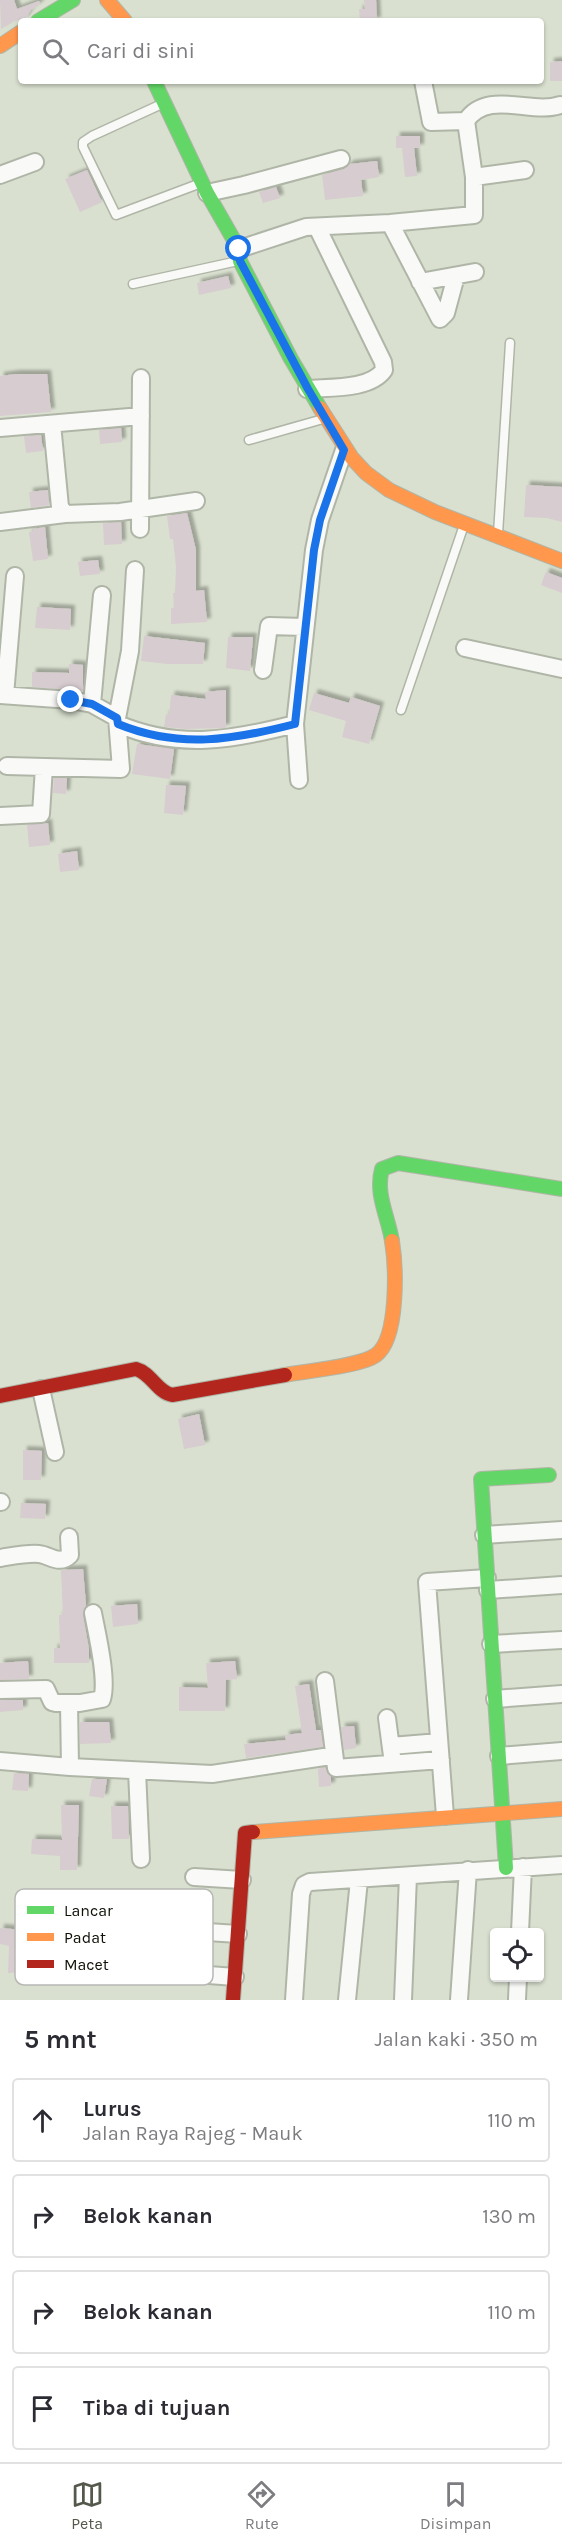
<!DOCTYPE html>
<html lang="id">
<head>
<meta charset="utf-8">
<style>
	body { margin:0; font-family:Karla,sans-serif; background:#f2f2f3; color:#2b2b33 }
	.controls { position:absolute; right:18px; bottom:18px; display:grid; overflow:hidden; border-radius:6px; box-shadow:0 2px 4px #0004 }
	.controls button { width:54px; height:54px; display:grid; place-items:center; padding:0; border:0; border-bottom:2px solid #e1e1e2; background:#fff; color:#2b2b33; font:30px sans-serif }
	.stop { position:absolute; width:18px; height:18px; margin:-14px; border:4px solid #1a73e8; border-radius:50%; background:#fff }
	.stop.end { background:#1a73e8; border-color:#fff; box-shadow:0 2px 6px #0008 }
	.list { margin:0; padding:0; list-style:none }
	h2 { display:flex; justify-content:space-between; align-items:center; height:78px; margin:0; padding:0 24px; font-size:26px }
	h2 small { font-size:20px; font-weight:400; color:#7c7c81 }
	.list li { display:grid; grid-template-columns:39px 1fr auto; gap:18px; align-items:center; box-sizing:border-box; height:84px; margin:0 12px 12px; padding:0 12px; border:2px solid #e1e1e2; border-radius:6px }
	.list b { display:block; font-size:22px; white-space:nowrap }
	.list p { margin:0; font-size:20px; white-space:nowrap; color:#7c7c81 }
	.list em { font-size:20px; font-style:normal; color:#7c7c81 }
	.icon { flex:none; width:33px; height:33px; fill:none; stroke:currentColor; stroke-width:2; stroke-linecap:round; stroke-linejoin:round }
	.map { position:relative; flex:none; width:562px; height:2000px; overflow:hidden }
	.search { position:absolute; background:#fff; box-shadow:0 2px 4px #0004; left:18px; right:18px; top:18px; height:66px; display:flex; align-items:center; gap:15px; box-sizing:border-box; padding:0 21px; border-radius:6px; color:#7c7c81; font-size:22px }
	.sheet { height:462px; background:#fff }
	nav { display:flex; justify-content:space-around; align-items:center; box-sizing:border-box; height:84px; border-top:2px solid #e1e1e2; background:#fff; font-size:16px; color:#7c7c81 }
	nav a { display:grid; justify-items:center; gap:3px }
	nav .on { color:#54594c }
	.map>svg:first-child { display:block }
	.building { fill:#d7ccd0; filter:url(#shadow) }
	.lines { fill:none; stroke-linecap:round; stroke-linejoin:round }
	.lane-casing { stroke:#b0b6a7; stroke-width:11 }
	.street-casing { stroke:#b0b6a7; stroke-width:20 }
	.fast-casing { stroke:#b0b6a7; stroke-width:16 }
	.slow-casing { stroke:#b0b6a7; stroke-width:16 }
	.jam-casing { stroke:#b0b6a7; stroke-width:16 }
	.lane { stroke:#f9faf8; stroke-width:8 }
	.street { stroke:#f9faf8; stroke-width:16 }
	.fast { stroke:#63d668; stroke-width:14 }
	.slow { stroke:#ff974d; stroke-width:14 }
	.jam { stroke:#b3261e; stroke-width:14 }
	.route { stroke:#1a73e8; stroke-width:8 }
	.key { fill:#fff; stroke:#b6b8b4; stroke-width:1.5 }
	.key-label { font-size:16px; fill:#0d1106 }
</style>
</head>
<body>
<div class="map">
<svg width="562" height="2000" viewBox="0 0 562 2000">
	<defs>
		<filter id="shadow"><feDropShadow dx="4" dy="-4" stdDeviation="1.5" flood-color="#0004"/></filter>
	</defs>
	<rect width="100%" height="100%" fill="#d9e0cf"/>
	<!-- building -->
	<path class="building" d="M0,0h14l3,9 22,-8 1,3 -9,6 -6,9 -11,2 -13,8z
		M364,0h12l1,21h-17l-1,-12h6z
		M562,61v20h-12v-19z
		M396,136h24v12h-6l3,28 -12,1 -3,-29h-6z
		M377,161l2,16 -18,3 2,16 -38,4 -3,-25 22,-6 6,-5z
		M87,170l15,32 -22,10 -15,-33z
		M276,187l4,11 -17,5 -4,-11z
		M228,276l3,12 -32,7 -2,-12z
		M16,374h31l4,38 -51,4v-40z
		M121,428l1,14 -22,2 -1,-14z
		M41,435l2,16 -17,2 -2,-17z
		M526,485l36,2v35l-15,-4 -23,-1z
		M48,490l1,15 -18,3 -2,-16z
		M187,513l9,37v41l8,-1 3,32 -36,2v-16h3l-1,-15h2l1,-26 -3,-28h-3l-3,-23z
		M121,522l1,22 -18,1 -1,-22z
		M45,527l3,32 -15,2 -4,-29 4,-1v-2z
		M98,560l2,14 -20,2 -2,-14z
		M546,572l16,6v15l-21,-8z
		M37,607l34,2 -1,21 -35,-2z
		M144,636l61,7 -2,21h-36l-26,-3z
		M228,637h25l-3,34 -24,-3z
		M69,664l14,1v26l-51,-4v-15l37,1z
		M226,690v38l-41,1 -21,-2 2,-13 3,1 2,-20 35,4 -1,-7z
		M314,693l35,10 2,-6 29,9 -11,38 -27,-7 4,-16 -37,-11z
		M137,744l37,5 -4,30 -38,-5z
		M54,778h13l-1,16 -13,-1z
		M166,785l20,1 -3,29 -19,-2z
		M48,823l2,22 -21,2 -2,-22z
		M77,851l2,19 -19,2 -2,-18z
		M199,1414l6,31 -21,4 -6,-30z
		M23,1450l19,1 -1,29h-18z
		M21,1503l25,1 -1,15 -25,-1z
		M83,1569l3,36 -3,10 6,34v14h-35v-15h6l-1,-33h4l-2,-45z
		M137,1604l1,20 -25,3 -2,-21z
		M28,1661l1,18 -29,1v-17z
		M235,1661l2,18 -11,1 -1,31h-46v-24l29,1 -2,-25z
		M309,1684l7,46h5l2,17 -77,11 -2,-14 42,-4 -1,-5 17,-2 -7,-47z
		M0,1700h23v10l-23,2z
		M80,1722h29l2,21 -31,1z
		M354,1726l2,22 -12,2 -3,-23z
		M325,1767l6,10v9l-12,1 -1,-18z
		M14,1773l15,1 -1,17 -16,-1z
		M92,1779h15l-3,19 -15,-2z
		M61,1805h18l-2,65h-17v-14l-29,-2 1,-15 30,1z
		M111,1806h17l1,33h-17z
		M0,1928l48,4 -1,39 -39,2 1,-27 -9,-2z"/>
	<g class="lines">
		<!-- lane casing -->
		<g class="lane-casing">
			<path id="lane" d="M164,103l-72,33 -9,6v5l33,68 85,-32
				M133,284l105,-23
				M249,440l74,-21
				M498,534l12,-191
				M401,710l63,-185"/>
		</g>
		<!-- street casing -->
		<g class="street-casing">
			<path id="street" d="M466,121c21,-32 66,-6 94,-16
				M0,175l35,-13
				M474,177l51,-7
				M207,193l37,-8 97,-26
				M390,223l50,96 6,-6 10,-37
				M239,249l67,-22 84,-4 84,-8v-38l-8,-56 -35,1 -8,-41
				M420,282l55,-10
				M307,389c23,-2 63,1 77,-19l-1,-8 -66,-135
				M52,424l8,83 5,7 55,-2 76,-11
				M0,428l141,-12
				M0,522l65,-8
				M140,529l1,-151
				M465,648l97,21
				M263,670l6,-44 35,1
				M0,695l71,5 21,4 25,14
				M5,695l10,-119
				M92,704l10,-109
				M118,724c61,26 115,16 177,0
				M7,766l114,3 -4,-51 13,-67 5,-81
				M299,780l-4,-56 19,-174 6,-30 24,-70
				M0,816l41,-2 3,-47
				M41,1389l14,63
				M0,1502h1
				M484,1535l78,-5
				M0,1558c13,-2 26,-5 39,-4 11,1 20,12 31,1l-1,-18
				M488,1590l74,-5
				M491,1644l71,-4
				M325,1681l11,87 105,-8
				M0,1690l46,-1 6,13 4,1h24l22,-4c6,-19 -5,-65 -9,-86
				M495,1699l67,-5
				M69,1703l1,64
				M387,1718l5,38
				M391,1746l48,-4
				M499,1756l63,-5
				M0,1761l70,6 142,7 112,-17
				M137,1771l4,88
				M445,1816l-18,-234 60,-4
				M194,1877l48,3
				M192,1931l46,3
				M520,1932l3,-65
				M156,1971l79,6
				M517,1999l1,-21
				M294,2000l7,-106 3,-9 6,-3 252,-17
				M347,2000l12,-120
				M403,2000l5,-124
				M459,2000l9,-130"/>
		</g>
		<!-- fast casing -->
		<g class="fast-casing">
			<path id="fast" d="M38,21l35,-21
				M154,81l53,112 32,56 1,12 51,98 29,49
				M392,1241c-4,-25 -17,-47 -10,-72l16,-6 164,26
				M506,1868l-25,-389 68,-4"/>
		</g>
		<!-- slow casing -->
		<g class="slow-casing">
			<path id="slow" d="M107,0l18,21
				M0,46l21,-14
				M320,408l32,50 14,15 23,17 46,22 127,49
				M285,1375c22,-4 76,-9 91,-20 23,-17 20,-89 16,-114
				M253,1832l309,-23"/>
		</g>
		<!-- jam casing -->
		<g class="jam-casing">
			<path id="jam" d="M0,1396l136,-27c15,4 21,23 36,26l113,-20
				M233,2000l12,-167 8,-1"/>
		</g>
		<!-- lane -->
		<use href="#lane" class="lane"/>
		<!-- street -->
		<use href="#street" class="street"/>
		<!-- fast -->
		<use href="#fast" class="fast"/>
		<!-- slow -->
		<use href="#slow" class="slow"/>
		<!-- jam -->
		<use href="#jam" class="jam"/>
	</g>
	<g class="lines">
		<!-- route -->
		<path class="route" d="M71,700l21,4 25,14 1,6c61,25 115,16 177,0l19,-174 6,-30 24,-70 -36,-61 -68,-128 -1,-12"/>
	</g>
	<!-- legend -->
	<rect x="15" y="1889" width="198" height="96" rx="9" class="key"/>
	<rect x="27" y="1906" width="27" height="8" fill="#63d668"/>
	<rect x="27" y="1933" width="27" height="8" fill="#ff974d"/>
	<rect x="27" y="1960" width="27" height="8" fill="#b3261e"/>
	<g class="key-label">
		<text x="64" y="1916">Lancar</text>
		<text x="64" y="1943">Padat</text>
		<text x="64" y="1970">Macet</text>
	</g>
</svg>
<div class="controls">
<button><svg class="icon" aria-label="locate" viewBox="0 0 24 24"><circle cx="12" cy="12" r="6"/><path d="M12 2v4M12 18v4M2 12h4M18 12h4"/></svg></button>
</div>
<div class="stop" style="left:239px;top:249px"></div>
<div class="stop end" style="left:71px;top:700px"></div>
<div class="search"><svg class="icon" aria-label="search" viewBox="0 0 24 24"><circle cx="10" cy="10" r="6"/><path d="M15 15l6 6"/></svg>Cari di sini</div>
</div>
<section class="sheet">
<h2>5 mnt<small>Jalan kaki · 350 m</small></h2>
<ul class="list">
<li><svg class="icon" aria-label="ahead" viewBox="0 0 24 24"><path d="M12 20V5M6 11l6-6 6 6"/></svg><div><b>Lurus</b><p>Jalan Raya Rajeg - Mauk</p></div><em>110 m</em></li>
<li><svg class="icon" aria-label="right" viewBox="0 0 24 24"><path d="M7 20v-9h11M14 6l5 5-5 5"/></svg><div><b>Belok kanan</b></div><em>130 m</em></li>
<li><svg class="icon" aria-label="right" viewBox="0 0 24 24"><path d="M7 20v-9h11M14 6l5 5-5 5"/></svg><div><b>Belok kanan</b></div><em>110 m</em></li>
<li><svg class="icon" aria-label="arrive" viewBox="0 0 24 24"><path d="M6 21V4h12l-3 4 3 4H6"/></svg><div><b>Tiba di tujuan</b></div></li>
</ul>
</section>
<nav>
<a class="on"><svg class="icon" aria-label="map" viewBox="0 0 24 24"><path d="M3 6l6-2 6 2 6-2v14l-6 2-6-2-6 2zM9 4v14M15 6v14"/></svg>Peta</a>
<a><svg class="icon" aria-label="directions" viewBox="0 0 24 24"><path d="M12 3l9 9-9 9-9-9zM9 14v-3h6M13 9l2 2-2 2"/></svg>Rute</a>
<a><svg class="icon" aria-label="saved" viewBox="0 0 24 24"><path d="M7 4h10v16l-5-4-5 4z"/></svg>Disimpan</a>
</nav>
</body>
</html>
